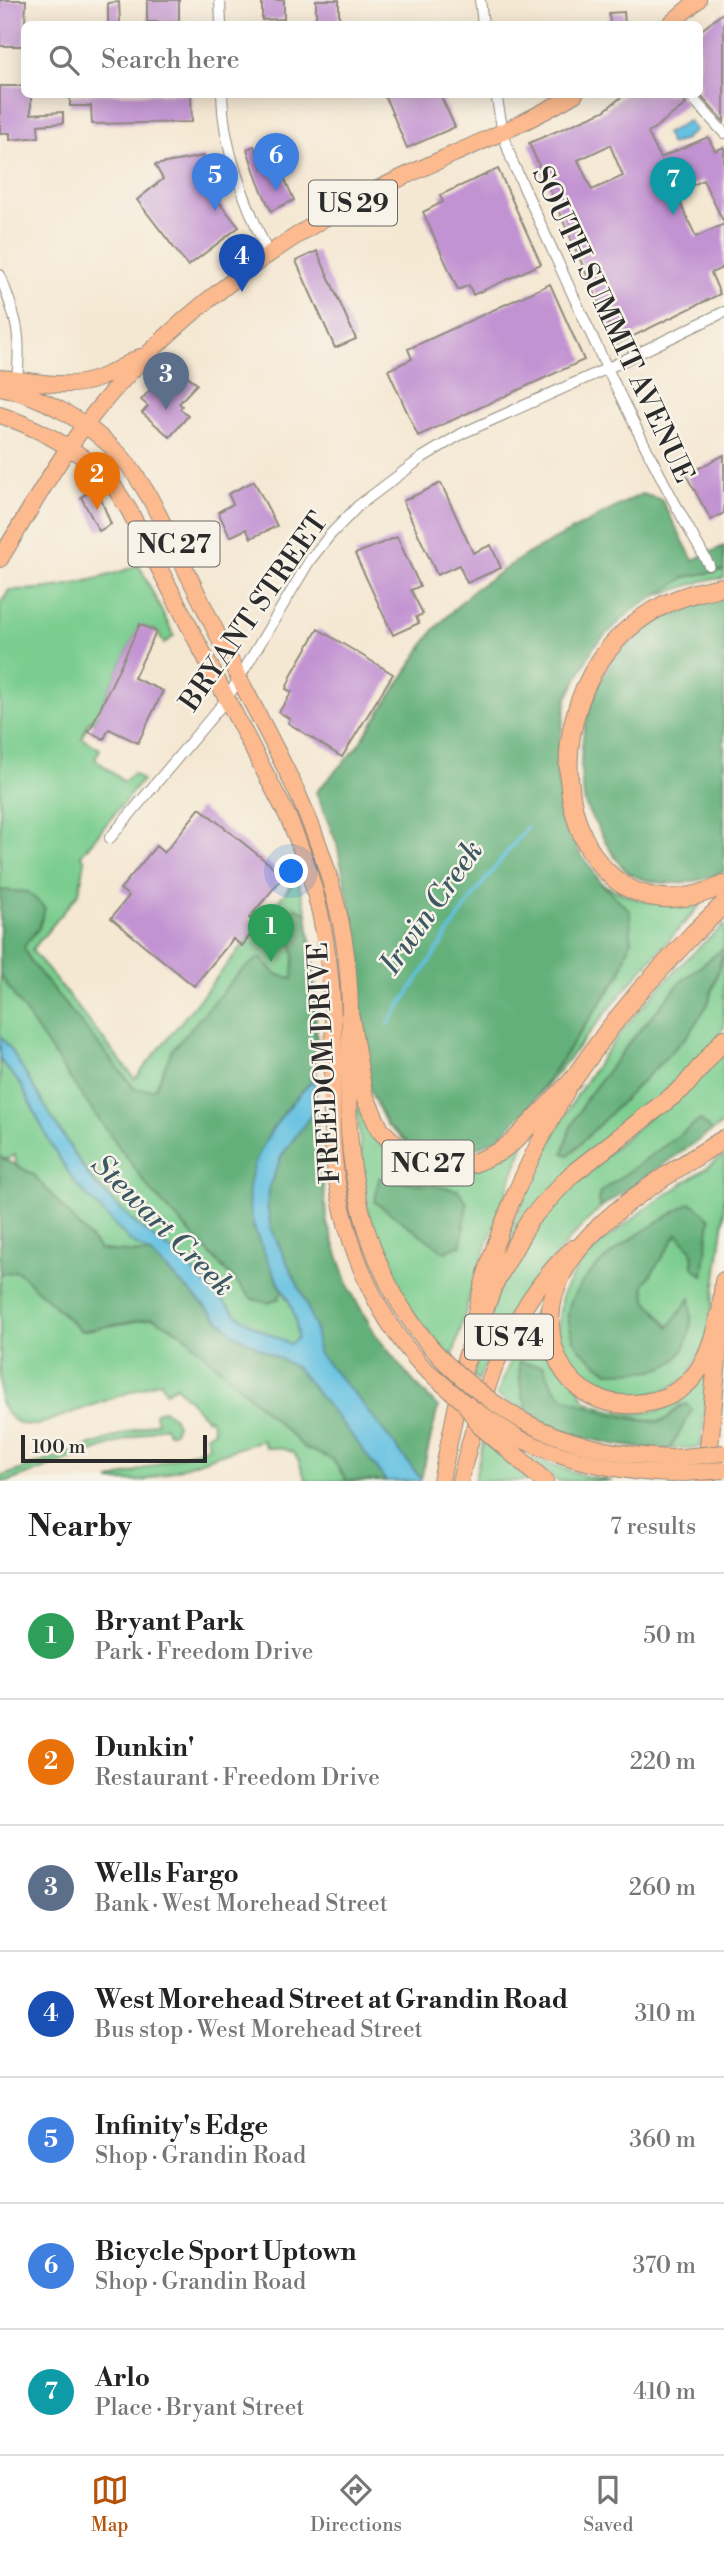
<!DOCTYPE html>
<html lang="en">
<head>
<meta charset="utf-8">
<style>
	body { margin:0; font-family:"Libre Bodoni",serif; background:#f6f6f6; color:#222 }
	.scale { position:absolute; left:21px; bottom:18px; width:186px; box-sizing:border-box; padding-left:7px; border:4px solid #2b2b2b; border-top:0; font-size:19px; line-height:24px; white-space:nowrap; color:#2b2b2b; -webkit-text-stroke:5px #f7f3e8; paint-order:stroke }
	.you { position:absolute; left:292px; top:872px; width:24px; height:24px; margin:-18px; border:5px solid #fff; border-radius:50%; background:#1a73e8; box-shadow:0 0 0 10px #1a73e833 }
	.badge { display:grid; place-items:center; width:46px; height:46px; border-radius:50%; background:#b45309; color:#fff; font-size:23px; font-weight:700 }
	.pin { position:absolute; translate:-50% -58px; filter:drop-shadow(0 2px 4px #0008) }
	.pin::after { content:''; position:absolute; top:37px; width:24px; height:21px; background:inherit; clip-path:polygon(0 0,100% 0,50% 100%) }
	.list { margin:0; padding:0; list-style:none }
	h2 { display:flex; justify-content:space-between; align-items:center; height:91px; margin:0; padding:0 28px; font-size:30px }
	h2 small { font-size:23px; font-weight:400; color:#767676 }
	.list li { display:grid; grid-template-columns:46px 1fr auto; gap:21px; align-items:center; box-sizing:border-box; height:126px; padding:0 28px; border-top:2px solid #e0e0e0 }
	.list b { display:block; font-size:26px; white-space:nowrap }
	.list p { margin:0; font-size:23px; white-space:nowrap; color:#767676 }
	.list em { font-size:23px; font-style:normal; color:#767676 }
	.icon { flex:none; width:38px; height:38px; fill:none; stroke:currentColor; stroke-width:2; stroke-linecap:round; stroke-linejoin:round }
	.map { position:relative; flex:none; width:724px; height:1481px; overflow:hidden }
	.search { position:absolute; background:#fff; box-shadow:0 4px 18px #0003; left:21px; right:21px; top:21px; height:77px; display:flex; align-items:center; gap:18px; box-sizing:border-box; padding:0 24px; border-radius:10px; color:#767676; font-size:26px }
	.sheet { height:973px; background:#fff }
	nav { display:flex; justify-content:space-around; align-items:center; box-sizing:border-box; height:98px; border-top:2px solid #e0e0e0; background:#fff; font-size:19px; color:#767676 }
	nav a { display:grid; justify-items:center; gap:4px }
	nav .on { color:#b45309 }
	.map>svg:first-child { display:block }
	.green { fill:#7acd8f; stroke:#527c5d; stroke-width:2; fill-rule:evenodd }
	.forest { fill:#63b07a; stroke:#476e52; stroke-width:2 }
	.water { fill:#64c1e2; stroke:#487686; stroke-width:2 }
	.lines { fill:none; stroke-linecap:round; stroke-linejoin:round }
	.stream { stroke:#64c1e2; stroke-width:3.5 }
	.building { fill:#c293d2; fill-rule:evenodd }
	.minor-casing { stroke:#908a7f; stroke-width:12 }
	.primary-casing { stroke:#908a7f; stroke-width:18 }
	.motorway-casing { stroke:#908a7f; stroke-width:20 }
	.minor { stroke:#fff; stroke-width:10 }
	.primary { stroke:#fcba8e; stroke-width:16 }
	.motorway { stroke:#fcba8e; stroke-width:18 }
	.primary-bridge-casing { stroke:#908a7f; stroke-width:18; stroke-linecap:butt }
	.motorway-bridge-casing { stroke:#908a7f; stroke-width:20; stroke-linecap:butt }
	.primary-bridge { stroke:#fcba8e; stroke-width:16 }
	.motorway-bridge { stroke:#fcba8e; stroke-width:18 }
	.labels { text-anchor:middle; stroke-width:5; stroke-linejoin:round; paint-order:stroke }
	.shield { fill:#f7f3e8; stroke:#686764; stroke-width:2 }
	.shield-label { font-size:26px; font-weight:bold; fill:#2b2b2b }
	.street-label { font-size:28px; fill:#2b2b2b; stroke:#f7f3e8 }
	.water-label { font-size:30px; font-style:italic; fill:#3c5862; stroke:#f7f3e8 }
</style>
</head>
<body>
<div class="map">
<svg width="724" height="1481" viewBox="0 0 724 1481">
	<rect width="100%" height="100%" fill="#f7f3e8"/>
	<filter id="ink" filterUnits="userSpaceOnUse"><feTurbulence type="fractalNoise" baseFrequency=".0143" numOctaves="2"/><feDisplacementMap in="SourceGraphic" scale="14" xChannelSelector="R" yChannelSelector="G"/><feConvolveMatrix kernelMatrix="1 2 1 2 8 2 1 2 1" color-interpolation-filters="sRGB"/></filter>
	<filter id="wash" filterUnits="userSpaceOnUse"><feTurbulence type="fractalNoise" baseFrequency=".00686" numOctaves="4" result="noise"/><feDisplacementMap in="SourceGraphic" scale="28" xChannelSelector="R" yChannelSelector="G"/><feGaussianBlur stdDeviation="1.57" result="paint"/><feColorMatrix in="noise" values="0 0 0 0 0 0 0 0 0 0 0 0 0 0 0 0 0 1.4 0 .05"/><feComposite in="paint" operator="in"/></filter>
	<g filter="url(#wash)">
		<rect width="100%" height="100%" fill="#f5e8d3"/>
		<!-- green -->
		<path class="green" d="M139,565l35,71 -10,8 -6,-12 -18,-7 -46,97 -4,-2 -8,18 18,11 -5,10 29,23 9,-9 9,7 -61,75 4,6 -6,32 -47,57 103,129 162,-201 10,35 7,62 3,66 -66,94 -22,44 50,119 3,-8c11,16 15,29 15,49l-31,30 -123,-116 -43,-3 -67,-76 -17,-9 -1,-10 -15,7v-557l9,-15c46,1 88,-9 130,-25zM62,1133c13,24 28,46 48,65v21l-35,-36 -25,-40z
			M724,570v8l-18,2 -51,16 31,-19z
			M602,884c41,20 56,24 102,17l-73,81 -102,125 92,-133 9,-63z
			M724,925v23l-43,34 -51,60 -44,57 122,-95 16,-50v73l-11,18 -29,32 -178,171 -2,-2c20,-48 40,-96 67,-141 38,-64 96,-132 153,-180z
			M724,1050v73l-12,8 -11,-10 -102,72 1,15c-52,51 -95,105 -122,173l-5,-4 15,-60 15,-40 43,-68z
			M355,1094c5,11 9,24 15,35 7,14 22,25 35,33 48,27 79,4 120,-21l-49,134 -24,84 -43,-50 -29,-60 -13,-42z
			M724,1156v62l-16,120 -20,37 -19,14 -38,10 -34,-9 -13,-9 -17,-18 -10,-29 5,-40 16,-27 21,-22 49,-38zM710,1219l-16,48 -2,-17 -15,-16 -33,50 2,15 23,29 22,-29 -37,71 -37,-120z
			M17,1271l64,60 72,-13 29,15 123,115 27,11 15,22h-41c-10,-28 -9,-34 -40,-33l-4,-8 -119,41h-35l101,-35 -3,-11 8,-4 -4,-13 -3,1 -31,-33 -10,6 -5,-11 -124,44c-19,2 -30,-7 -37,-24v-127z
			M544,1295l3,3 -4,15 42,88c27,11 57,19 85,4 12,-7 23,-20 34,-29l4,2 -7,69 -31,2 21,-39 -11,-5 -15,15 -8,1c-28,-4 -73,-9 -96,-26 -9,-7 -13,-19 -17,-29l-21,30 8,18 -34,-19 25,-62z
			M161,1410c8,1 13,7 16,15l-4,8h-5l-3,-7 -156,55h-9v-4l157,-55 -2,-8z
			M483,1442l47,39h-56z
			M528,1456l57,20 27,5h-55z"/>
		<!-- forest -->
		<path class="forest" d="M641,494l20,5 32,61 31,-14v24l-38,7 -57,36 -35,33 -27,52 -11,66 7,48 15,38 24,34 28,27 1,30 -11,33 -91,133 -32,32 -40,17 -41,-6 -29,-25 -16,-32 -9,-53 -7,-109 -18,-87 -21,-52 39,-42 78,-119 39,-40 55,-37z
			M724,597v274c-26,14 -65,17 -92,4 -13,-7 -27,-34 -34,-47 -5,-9 -13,-19 -14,-29 -11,-63 9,-137 66,-173 22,-14 49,-24 74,-29z
			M0,890l28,2 17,16 -6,20 -15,18 6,15 105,128h20l17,-39 68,-78 20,-15 16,17 17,5 1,-24 -7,-37 9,-11 11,6c7,55 11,109 8,165l-22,23 -23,31 -17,96 29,62 -3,8 -10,5 -17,-4 -101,-108 -72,-99 -79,-117z
			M724,948l-16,56 -20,31 -119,120 -6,-2 7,-24 16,-30 44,-57 51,-60z
			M316,1108l11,115 23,67 27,47 35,43 26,27 -17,72 -60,-77 -44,-49 -3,-25 -11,-32 -32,-67 -4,-24 3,-21 12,-29z
			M700,1120l12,11 -112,77 -1,-15z
			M0,1157l33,17 67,76 51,4 83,80 63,34 57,70 32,43h-39l-15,-22 -27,-11 -123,-115 -29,-15 -72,13 -64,-60 -17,3z
			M379,1178l79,12 9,13 -6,42 -16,7 -70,-50z
			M690,1203l7,3 13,13 -7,57 -10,-9 -1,-17 -15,-16 -33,51 2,14 23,28 21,-29c4,30 -1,67 -38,72 -14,2 -30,1 -44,2 -9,-8 -27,-18 -32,-29 -4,-6 -9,-24 -8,-31 6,-43 86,-89 122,-109z
			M519,1362l25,4c4,10 7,21 16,28 13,11 90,33 105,26 8,-4 11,-14 21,-16l6,6 -22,39c-24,4 -126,-15 -139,-35 -10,-14 -12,-35 -12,-52z"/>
		<!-- water -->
		<path class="water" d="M688,121l7,9 -10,9 -14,6 -5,-11z
			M0,1036l11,14 63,104 19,28 44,43 38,28 61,61 19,13 35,17 7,-6c0,-31 -12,-42 -25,-69 -10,-21 -21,-43 -23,-66 -4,-47 36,-94 66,-125l1,30 -34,47 -12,29 -3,21 4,24 32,67 12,32 3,25 43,49 60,77 -1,2h-34l-32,-43 -57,-70 -63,-34 -83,-80 -22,-14 -54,-57 -25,-40 -29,-58 -21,-25z"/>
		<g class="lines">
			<!-- stream -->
			<path class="stream" d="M388,1024l88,-132 51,-65"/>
		</g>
		<g id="blocks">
			<!-- building -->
			<path class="building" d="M0,0h26l-2,46h-24z
				M147,0h32v22h-32z
				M262,0h22v19l-22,1z
				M316,0h23v24h-23z
				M119,2l1,21 -12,1v-21z
				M624,12l1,12h-15l-1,-11z
				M724,12v110l-25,-28v-62z
				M0,86h24v8h7v20l32,-2v11l-25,2 1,12 -29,3v-7h-10z
				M91,94h100l1,28 -100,2 -1,-18h-21v-10z
				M384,94h56l15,33 -48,21z
				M625,94h54l7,10 -38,29 12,25 48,-21 7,14 9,-4v76l-21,-43 -27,14 20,43 28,-13v43l-13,6 9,21 -103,50 -88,-201 75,-32zM610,145l13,31 -31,14 -14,-30z
				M254,146l9,22 14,-7 17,39 -23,11 -13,-29 -11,-33z
				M204,156l10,40 25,31 -51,39 -51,-66 26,-21 -8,-14z
				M498,169l43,95 -68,31 -4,-10 -11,5 -35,-78 20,-10 -3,-7z
				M317,251l39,88 -21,9 -39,-87z
				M550,284l34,76 -166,76 -30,-66 24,-11 -4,-10z
				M182,371l15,13 -18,19 3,3 -2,3 8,7 -18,21 -28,-24 6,-7 -7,-6 13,-15 9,7z
				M724,455v58l-13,7 -25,-45z
				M254,481l23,45 -26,12 -5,-9 -16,8 -12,-25 15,-8 -5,-10z
				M441,483l32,70 18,-8 10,23 -34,15 -8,-18 -22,10 -34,-74z
				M91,491l4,8 5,-2 11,27 -12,7 -18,-34z
				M397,537l23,49 -9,4 12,24 -7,3 3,6 -26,12 -38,-81z
				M140,624l16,8 -22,46 29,13 -25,52 -29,-14 -5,10 -15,-7z
				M318,629l75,45 -51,83 -54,-34 2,-4 -11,-7 13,-20 -6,-3 7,-17z
				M200,808l84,68 -35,42 9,7 -16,21 -9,-7 -39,47 -83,-68 18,-22 -9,-7 36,-43 8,7z"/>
		</g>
	</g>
	<g filter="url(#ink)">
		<use href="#blocks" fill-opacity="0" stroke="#908a7f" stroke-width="2"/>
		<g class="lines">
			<!-- minor casing -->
			<g class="minor-casing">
				<path id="minor" d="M220,0l1,24
					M480,0l3,24
					M222,94c1,58 24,108 46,160
					M496,94l7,39 9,28c62,137 122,273 197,404
					M689,94l35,39
					M0,275c16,43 22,58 17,104
					M110,838l116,-138 84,-140 20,-25 28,-29 65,-49 40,-24 143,-64 118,-57"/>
			</g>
			<!-- primary casing -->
			<g class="primary-casing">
				<path id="primary" d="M670,24l28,-24
					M0,378c33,2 68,13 100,0 14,-6 27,-14 40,-21
					M0,387c44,9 87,35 118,66 13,13 22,29 32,45 30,59 59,120 89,180 37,72 75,137 95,217 11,39 16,84 16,125 0,37 -3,74 -1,111 5,79 29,153 80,214
					M0,415c36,12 70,31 100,55 12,10 20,27 29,40l158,305c30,66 43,129 46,202 2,37 -2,74 -1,112 3,86 32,175 92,239
					M0,559c28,-45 53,-92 85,-134 67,-88 167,-166 262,-220 74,-41 155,-67 228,-111
					M474,1321c17,-82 52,-157 92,-229
					M523,1421c46,24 98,35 150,37
					M518,1438c50,23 100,34 154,36
					M441,1481l24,-115
					M460,1481c20,-83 48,-174 113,-233"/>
			</g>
			<!-- motorway casing -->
			<g class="motorway-casing">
				<path id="motorway" d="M724,587c-231,33 -182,383 0,298
					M350,1017l13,76 17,37 21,20 24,12 17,4 32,-3 25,-11 15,-11 58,-60 37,-52 31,-38 53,-57 31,-30
					M719,1317c-6,25 -15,54 -36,70 -11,9 -26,14 -39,16 -80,12 -116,-69 -80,-133 32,-56 107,-97 160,-131
					M466,1360l27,-74 37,-67 41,-44 113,-88 40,-48
					M507,1448l37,33
					M706,1481l18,-200"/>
			</g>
			<!-- minor -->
			<use href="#minor" class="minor"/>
			<!-- primary -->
			<use href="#primary" class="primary"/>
			<!-- motorway -->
			<use href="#motorway" class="motorway"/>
			<!-- primary-bridge casing -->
			<g class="primary-bridge-casing">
				<path id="primary-bridge" d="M429,1345c28,32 58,55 94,76
					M424,1368l43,37 51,33
					M673,1458l51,-5
					M672,1474l52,-4"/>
			</g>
			<!-- motorway-bridge casing -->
			<g class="motorway-bridge-casing">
				<path id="motorway-bridge" d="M467,1405l14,21 26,22"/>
			</g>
			<!-- primary-bridge -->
			<use href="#primary-bridge" class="primary-bridge"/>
			<!-- motorway-bridge -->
			<use href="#motorway-bridge" class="motorway-bridge"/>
		</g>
	</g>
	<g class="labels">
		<!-- shield labels -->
		<g class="shield">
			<rect x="309" y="180.5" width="88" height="45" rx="5"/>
			<rect x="128.5" y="521.5" width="91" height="45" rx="5"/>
			<rect x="382.5" y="1140.5" width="91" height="45" rx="5"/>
			<rect x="465" y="1314.5" width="88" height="45" rx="5"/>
		</g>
		<g class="shield-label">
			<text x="353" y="212">US 29</text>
			<text x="174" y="553">NC 27</text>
			<text x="428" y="1172">NC 27</text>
			<text x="509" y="1346">US 74</text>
		</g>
		<!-- street labels -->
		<g class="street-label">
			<text transform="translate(614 324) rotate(65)" y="10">SOUTH SUMMIT AVENUE</text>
			<text transform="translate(253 611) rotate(-55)" y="10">BRYANT STREET</text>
			<text transform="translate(323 1063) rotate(-93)" y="10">FREEDOM DRIVE</text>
		</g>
		<!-- water labels -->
		<g class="water-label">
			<text transform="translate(431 907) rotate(-55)" y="10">Irwin Creek</text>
			<text transform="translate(163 1225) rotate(45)" y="10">Stewart Creek</text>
		</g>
	</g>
</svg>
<div class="scale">100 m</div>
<div class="you"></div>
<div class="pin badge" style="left:271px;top:962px;background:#2e9e5b">1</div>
<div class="pin badge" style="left:97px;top:510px;background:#e8710a">2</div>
<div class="pin badge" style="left:166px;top:410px;background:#5c6f8a">3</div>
<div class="pin badge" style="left:242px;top:292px;background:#1a4fb4">4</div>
<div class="pin badge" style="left:215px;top:211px;background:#3f7fe0">5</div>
<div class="pin badge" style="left:276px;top:191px;background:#3f7fe0">6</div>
<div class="pin badge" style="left:673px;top:215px;background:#0f9aa8">7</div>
<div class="search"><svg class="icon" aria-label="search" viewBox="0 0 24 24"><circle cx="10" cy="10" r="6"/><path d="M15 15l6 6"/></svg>Search here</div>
</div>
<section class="sheet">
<h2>Nearby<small>7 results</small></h2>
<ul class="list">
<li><span class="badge" style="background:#2e9e5b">1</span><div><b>Bryant Park</b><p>Park · Freedom Drive</p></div><em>50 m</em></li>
<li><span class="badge" style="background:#e8710a">2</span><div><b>Dunkin'</b><p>Restaurant · Freedom Drive</p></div><em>220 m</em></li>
<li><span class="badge" style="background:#5c6f8a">3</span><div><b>Wells Fargo</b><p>Bank · West Morehead Street</p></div><em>260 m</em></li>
<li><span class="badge" style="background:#1a4fb4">4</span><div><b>West Morehead Street at Grandin Road</b><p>Bus stop · West Morehead Street</p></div><em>310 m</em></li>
<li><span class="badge" style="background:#3f7fe0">5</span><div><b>Infinity's Edge</b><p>Shop · Grandin Road</p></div><em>360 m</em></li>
<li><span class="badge" style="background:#3f7fe0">6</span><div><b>Bicycle Sport Uptown</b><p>Shop · Grandin Road</p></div><em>370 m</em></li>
<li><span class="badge" style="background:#0f9aa8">7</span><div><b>Arlo</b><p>Place · Bryant Street</p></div><em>410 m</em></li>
</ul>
</section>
<nav>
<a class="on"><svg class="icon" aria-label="map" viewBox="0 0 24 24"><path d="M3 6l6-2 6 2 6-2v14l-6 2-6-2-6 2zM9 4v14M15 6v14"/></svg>Map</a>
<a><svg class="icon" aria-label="directions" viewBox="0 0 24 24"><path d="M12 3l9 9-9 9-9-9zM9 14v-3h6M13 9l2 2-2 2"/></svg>Directions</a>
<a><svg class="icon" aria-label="saved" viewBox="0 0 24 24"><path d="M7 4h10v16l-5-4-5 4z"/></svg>Saved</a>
</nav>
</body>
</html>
